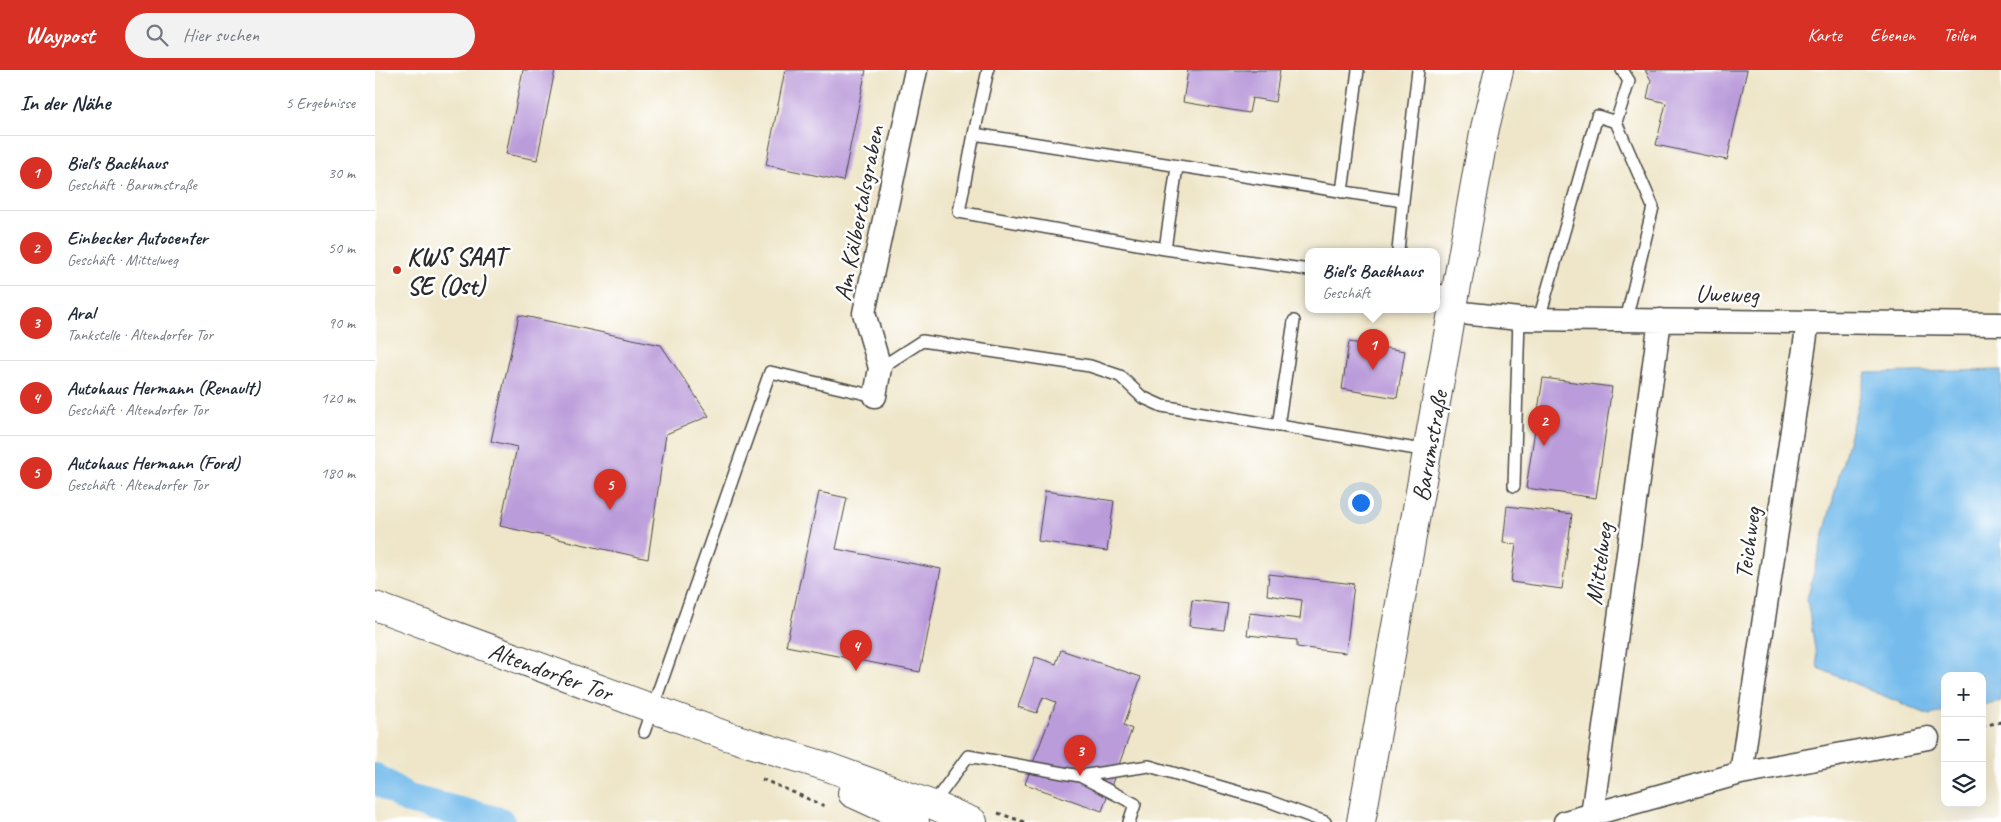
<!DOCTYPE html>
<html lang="de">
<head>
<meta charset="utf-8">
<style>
	body { margin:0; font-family:Caveat,sans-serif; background:#f2f2f3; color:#1f2937 }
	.controls { position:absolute; right:15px; bottom:15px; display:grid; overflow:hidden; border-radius:10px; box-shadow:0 5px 20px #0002 }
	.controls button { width:45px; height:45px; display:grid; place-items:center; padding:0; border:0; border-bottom:1px solid #e0e1e3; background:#fff; color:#1f2937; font:25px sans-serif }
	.you { position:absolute; left:985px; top:432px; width:18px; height:18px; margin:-12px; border:4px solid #fff; border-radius:50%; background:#1a73e8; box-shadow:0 0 0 8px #1a73e833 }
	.badge { display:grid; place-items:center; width:32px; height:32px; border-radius:50%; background:#d93025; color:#fff; font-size:16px; font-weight:700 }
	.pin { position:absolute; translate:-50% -41px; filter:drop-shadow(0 1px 2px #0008) }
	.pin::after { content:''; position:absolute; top:26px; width:18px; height:15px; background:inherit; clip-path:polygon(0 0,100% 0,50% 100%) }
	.popup { position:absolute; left:930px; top:178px; width:135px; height:65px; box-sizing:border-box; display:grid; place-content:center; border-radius:10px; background:#fff; filter:drop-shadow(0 1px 4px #0005); font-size:16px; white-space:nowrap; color:#747a83 }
	.popup b { font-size:19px; color:#1f2937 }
	.popup::after { content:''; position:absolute; left:50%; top:100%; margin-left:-10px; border:10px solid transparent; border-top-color:#fff }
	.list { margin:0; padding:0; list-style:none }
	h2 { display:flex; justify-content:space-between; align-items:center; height:65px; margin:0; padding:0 20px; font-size:21px }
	h2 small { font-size:16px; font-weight:400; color:#747a83 }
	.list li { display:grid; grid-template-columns:32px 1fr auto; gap:15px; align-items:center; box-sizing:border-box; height:75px; padding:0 20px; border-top:1px solid #e0e1e3 }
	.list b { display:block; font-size:19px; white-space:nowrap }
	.list p { margin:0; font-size:16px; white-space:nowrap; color:#747a83 }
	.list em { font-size:16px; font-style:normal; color:#747a83 }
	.icon { flex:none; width:28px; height:28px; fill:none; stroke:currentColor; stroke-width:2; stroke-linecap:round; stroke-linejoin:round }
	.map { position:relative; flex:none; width:1626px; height:752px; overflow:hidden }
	header { display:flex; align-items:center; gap:30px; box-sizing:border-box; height:70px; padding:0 25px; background:#d93025; color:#fff }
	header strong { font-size:24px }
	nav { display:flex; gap:28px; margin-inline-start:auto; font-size:18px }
	.search { width:350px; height:45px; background:#f2f2f3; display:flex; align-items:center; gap:12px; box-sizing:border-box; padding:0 18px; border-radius:28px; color:#747a83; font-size:19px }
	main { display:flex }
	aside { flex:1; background:#fff }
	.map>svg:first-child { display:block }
	.water { fill:#74bcec; stroke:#50748c }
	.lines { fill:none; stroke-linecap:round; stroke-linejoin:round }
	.canal { stroke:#74bcec; stroke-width:30 }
	.building { fill:#bb9cda }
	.service-casing { stroke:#484743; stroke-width:14 }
	.minor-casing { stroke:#484743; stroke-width:25 }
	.secondary-casing { stroke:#484743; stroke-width:30 }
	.path { stroke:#484743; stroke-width:3; stroke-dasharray:4 4; stroke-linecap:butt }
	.service { stroke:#fff; stroke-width:11 }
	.minor { stroke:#fff; stroke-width:22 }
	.secondary { stroke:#fff; stroke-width:28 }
	.poi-dot { fill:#c8321e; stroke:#fff; stroke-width:2 }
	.labels { text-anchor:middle; stroke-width:5; stroke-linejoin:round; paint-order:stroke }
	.street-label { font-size:25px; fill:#2b2b2b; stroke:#fff }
	.poi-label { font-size:25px; font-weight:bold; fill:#2b2b2b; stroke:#fff; text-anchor:start }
</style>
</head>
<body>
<header>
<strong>Waypost</strong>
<div class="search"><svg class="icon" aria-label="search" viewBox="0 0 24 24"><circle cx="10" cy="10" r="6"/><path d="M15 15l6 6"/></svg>Hier suchen</div>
<nav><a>Karte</a><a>Ebenen</a><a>Teilen</a></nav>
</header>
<main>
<aside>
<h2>In der Nähe<small>5 Ergebnisse</small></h2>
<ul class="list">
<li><span class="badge">1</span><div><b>Biel's Backhaus</b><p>Geschäft · Barumstraße</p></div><em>30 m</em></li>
<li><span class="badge">2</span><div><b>Einbecker Autocenter</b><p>Geschäft · Mittelweg</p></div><em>50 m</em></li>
<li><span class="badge">3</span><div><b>Aral</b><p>Tankstelle · Altendorfer Tor</p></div><em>90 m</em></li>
<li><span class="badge">4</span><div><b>Autohaus Hermann (Renault)</b><p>Geschäft · Altendorfer Tor</p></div><em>120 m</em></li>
<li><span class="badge">5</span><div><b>Autohaus Hermann (Ford)</b><p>Geschäft · Altendorfer Tor</p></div><em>180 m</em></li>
</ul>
</aside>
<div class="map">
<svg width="1626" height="752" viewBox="0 0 1626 752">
	<rect width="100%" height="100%" fill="#fff"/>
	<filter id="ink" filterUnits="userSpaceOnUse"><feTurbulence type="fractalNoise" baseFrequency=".02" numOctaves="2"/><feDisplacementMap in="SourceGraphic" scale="10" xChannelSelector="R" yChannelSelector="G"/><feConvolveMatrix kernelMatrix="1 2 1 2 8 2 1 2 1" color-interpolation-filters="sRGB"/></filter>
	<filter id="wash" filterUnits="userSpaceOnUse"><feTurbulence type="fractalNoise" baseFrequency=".0096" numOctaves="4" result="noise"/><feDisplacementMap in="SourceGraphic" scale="20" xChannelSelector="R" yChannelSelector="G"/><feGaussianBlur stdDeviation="1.12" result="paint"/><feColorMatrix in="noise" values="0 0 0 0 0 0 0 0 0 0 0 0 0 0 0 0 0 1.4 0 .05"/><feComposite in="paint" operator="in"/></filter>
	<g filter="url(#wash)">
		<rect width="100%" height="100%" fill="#efe6c9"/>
		<!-- water -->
		<path class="water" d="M1626,300v331l-19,4v-29h-37v36l-16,3 -111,-47 -11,-69 59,-226z"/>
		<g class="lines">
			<!-- canal -->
			<path class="canal" d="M0,708l33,21 92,23"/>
		</g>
		<g id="blocks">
			<!-- building -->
			<path class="building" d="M148,0h32l-18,90 -31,-6z
				M410,0h81l-23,111 -77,-16z
				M813,0h92l-5,32 -23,-4 -3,15 -66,-11z
				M1270,0h102l-20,90 -71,-15 10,-42 -19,-5 4,-18z
				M144,245l142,30 48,71 -43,18 -18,125 -148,-33 17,-79 -26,-6z
				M974,272l56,9 -8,47 -55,-9z
				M1168,308l69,9 -16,111 -70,-10z
				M670,421l69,10 -7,50 -69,-10z
				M444,422l28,6 -11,51 105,20 -21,103 -134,-26z
				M1132,436l65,8 -10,75 -51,-7 5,-38 -13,-1z
				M894,504l85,10 -8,69 -49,-6v-7l-50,-5 3,-22 50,6 2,-19 -35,-5z
				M817,530l36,4 -4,26 -35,-4z
				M686,580l80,27 -17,48 8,4 -30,82 -77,-27 31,-82 -13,-5 -6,16 -19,-6 17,-50 21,7z"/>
		</g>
	</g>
	<g filter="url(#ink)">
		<use href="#blocks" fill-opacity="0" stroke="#484743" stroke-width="1"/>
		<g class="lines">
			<!-- service casing -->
			<g class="service-casing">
				<path id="service" d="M613,0l-14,64 429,67 -5,50
					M1241,52l13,-41 -7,-11
					M599,64l-15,78 206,37 144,21
					M967,122l16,-122
					M1028,131l15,-131
					M790,179l12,-82
					M1062,220l19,3
					M1164,249l58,-203 19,6 37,85 -27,113
					M505,298l42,-27 168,25 30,10 22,21 20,9 266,45
					M903,356l16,-105
					M1139,416l5,-167
					M269,662l126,-360 105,24
					M705,706l69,-10 117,34 59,22
					M558,734l35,-48 112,20 55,28 -6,18"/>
			</g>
			<!-- minor casing -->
			<g class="minor-casing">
				<path id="minor" d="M1078,242l66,7 482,5
					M500,326l5,-28 -16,-55 52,-243
					M1366,703l67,-451
					M1217,745l68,-495
					M1190,752l176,-49 187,-35"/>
			</g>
			<!-- secondary casing -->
			<g class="secondary-casing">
				<path id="secondary" d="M0,536l352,130 101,31 105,38 40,17
					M477,723l63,29
					M986,752l124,-694 14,-58"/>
			</g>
			<!-- path -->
			<path class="path" d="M1607,656l19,-4
				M387,709l65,28
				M623,743l26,9"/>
			<!-- service -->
			<use href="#service" class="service"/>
			<!-- minor -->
			<use href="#minor" class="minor"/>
			<!-- secondary -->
			<use href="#secondary" class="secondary"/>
		</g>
	</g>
	<!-- markers -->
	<circle class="poi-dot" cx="22" cy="200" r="5"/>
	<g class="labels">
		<!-- street labels -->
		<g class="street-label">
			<text transform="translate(483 143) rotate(-79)" y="9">Am Kälbertalsgraben</text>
			<text transform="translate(1352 223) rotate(1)" y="9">Uweweg</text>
			<text transform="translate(1054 376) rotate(-80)" y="9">Barumstraße</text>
			<text transform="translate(1372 473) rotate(-82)" y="9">Teichweg</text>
			<text transform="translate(1223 494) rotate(-82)" y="9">Mittelweg</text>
			<text transform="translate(176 601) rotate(20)" y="9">Altendorfer Tor</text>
		</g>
		<!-- poi labels -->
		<g class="poi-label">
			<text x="32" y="195">KWS SAAT<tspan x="32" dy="29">SE (Ost)</tspan></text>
		</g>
	</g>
</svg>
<div class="controls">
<button>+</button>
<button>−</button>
<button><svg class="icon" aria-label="layers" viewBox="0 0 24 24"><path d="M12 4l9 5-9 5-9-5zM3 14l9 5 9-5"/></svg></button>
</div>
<div class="you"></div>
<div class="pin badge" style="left:998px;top:300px">1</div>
<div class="popup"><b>Biel's Backhaus</b>Geschäft</div>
<div class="pin badge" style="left:1169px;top:376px">2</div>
<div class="pin badge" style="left:705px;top:706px">3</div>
<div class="pin badge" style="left:481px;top:601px">4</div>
<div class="pin badge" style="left:235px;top:440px">5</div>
</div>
</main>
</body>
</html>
